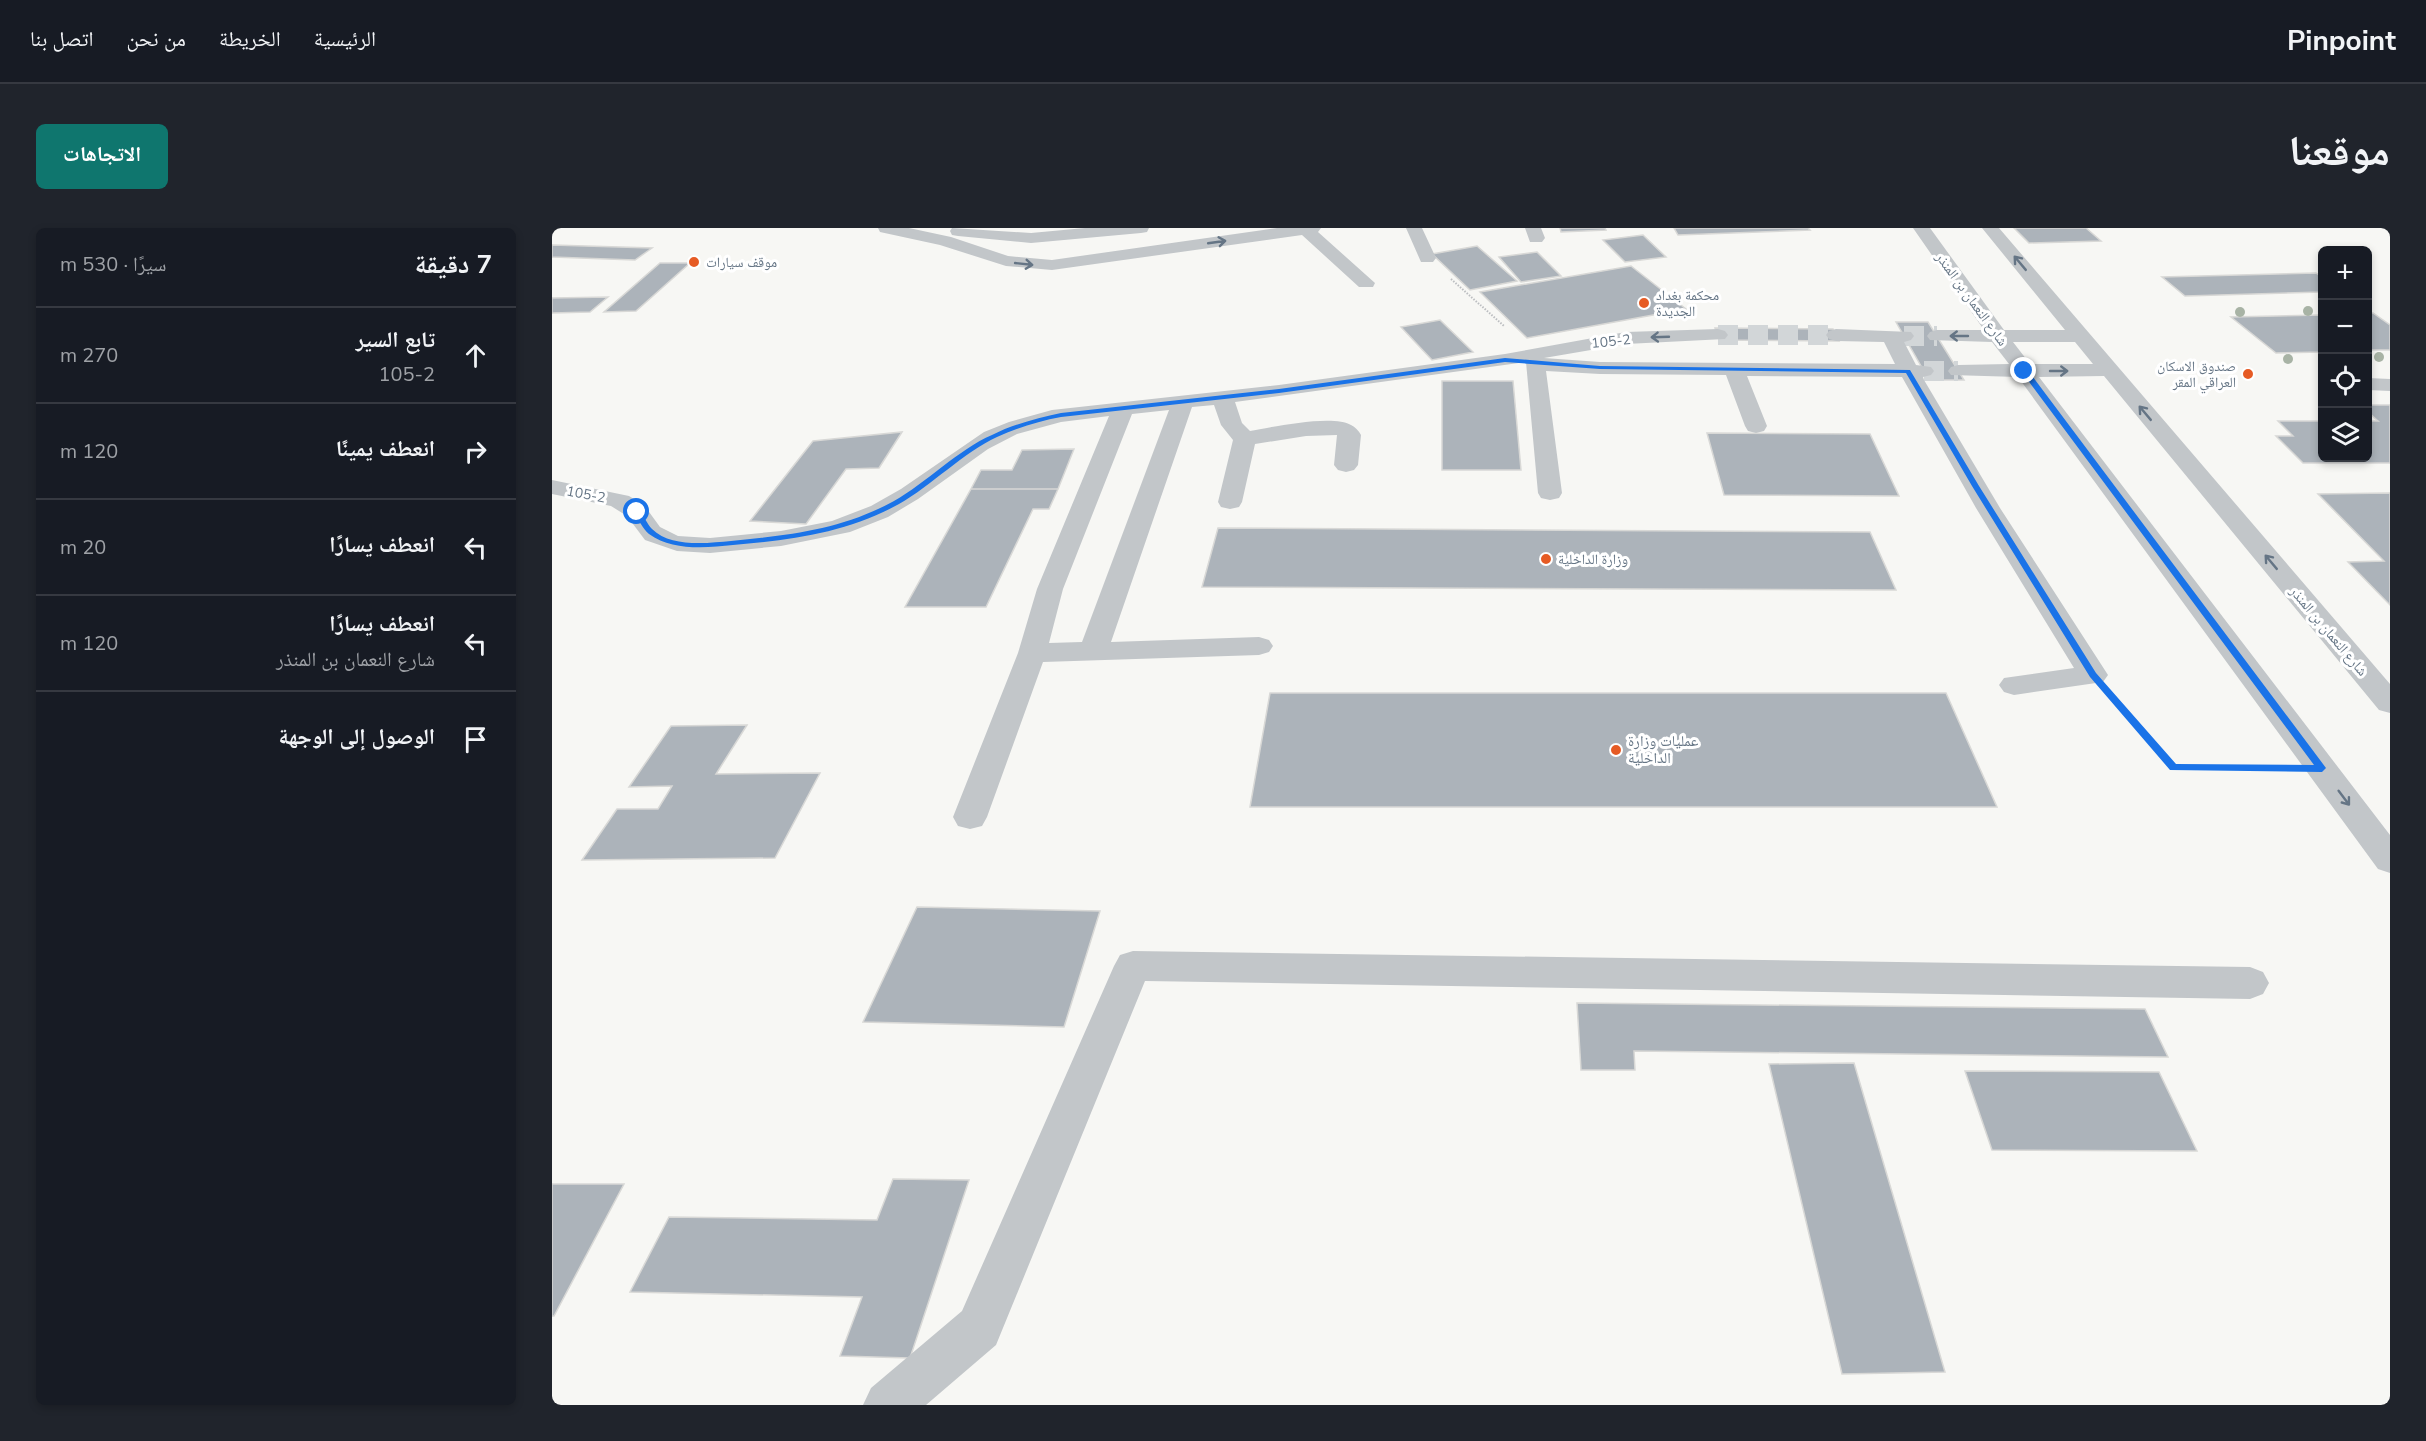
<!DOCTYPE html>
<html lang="ar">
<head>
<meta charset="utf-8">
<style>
	body { margin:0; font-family:"Nunito Sans","Noto Naskh Arabic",sans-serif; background:#20242c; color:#f1f3f6; direction:rtl }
	.controls { position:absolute; right:18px; top:18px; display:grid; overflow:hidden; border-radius:9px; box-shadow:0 3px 9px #0003 }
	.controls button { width:54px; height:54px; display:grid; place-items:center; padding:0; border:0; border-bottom:2px solid #363941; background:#171b24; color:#f1f3f6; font:30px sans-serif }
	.stop { position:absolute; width:18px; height:18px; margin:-14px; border:4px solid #1a73e8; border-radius:50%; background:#fff }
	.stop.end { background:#1a73e8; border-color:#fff; box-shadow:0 2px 6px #0008 }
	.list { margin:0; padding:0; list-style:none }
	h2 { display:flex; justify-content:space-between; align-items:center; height:78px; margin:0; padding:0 24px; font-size:26px }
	h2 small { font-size:20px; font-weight:400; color:#9ea1a6 }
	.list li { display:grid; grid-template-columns:39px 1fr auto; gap:18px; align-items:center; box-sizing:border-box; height:96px; padding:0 24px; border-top:2px solid #363941 }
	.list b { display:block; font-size:22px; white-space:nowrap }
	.list p { margin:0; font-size:20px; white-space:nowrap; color:#9ea1a6 }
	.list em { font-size:20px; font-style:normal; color:#9ea1a6 }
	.icon { flex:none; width:33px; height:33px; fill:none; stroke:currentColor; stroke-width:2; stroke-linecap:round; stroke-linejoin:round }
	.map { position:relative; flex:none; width:1838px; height:1177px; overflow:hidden; direction:ltr; border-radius:9px }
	header { display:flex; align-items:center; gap:36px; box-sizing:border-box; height:84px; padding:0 30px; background:#171b24; border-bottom:2px solid #363941 }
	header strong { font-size:28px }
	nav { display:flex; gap:33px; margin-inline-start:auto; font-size:21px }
	.intro { display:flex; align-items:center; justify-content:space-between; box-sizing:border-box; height:144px; padding:0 36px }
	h1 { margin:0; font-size:42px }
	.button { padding:15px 27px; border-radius:9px; background:#0f766e; color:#fff; font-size:21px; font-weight:700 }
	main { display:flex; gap:36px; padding:0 36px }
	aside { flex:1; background:#171b24; border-radius:9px; box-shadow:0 3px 9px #0003 }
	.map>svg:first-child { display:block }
	.building { fill:#acb3ba; stroke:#d8d8d6; stroke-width:1.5 }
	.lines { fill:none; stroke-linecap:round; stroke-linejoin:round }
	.minor-tunnel { stroke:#d2d6d8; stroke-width:20; stroke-dasharray:20 10; stroke-linecap:butt }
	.path-far1 { stroke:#bcbec1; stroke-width:2; stroke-dasharray:1.5 1.5; stroke-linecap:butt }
	.path { stroke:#bcbec1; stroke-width:4; stroke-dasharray:3 3; stroke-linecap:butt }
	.minor { fill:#c2c6c9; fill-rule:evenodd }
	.tree { fill:#a8b3a5 }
	.oneway { stroke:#657585 }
	.route { fill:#1a73e8 }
	.poi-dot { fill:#e65b24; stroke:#fff; stroke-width:2 }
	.labels { text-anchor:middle; stroke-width:6; stroke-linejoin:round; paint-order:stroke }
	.far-poi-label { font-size:14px; fill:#657585; stroke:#fff; text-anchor:start }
	.far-street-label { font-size:14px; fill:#657585; stroke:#fff }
	.poi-label { font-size:15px; fill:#657585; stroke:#fff; text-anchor:start }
</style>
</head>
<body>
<header>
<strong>Pinpoint</strong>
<nav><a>الرئيسية</a><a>الخريطة</a><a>من نحن</a><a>اتصل بنا</a></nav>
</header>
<div class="intro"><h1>موقعنا</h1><a class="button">الاتجاهات</a></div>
<main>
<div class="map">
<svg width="1838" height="1177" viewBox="0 0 1838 1177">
	<rect width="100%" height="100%" fill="#f7f7f4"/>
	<!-- building -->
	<path class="building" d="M1008,0h45l1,2 -45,2z
		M1122,0h134l2,2 -132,5z
		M1462,0h72l15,13 -72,2z
		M1091,7l23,22 -41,5 -22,-22z
		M0,17l100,3 -17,12 -83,-3z
		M925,18l40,35 -47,9 -38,-36z
		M985,24l24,24 -40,6 -22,-25z
		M108,35h30l-54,48 -32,1z
		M1079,38l55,43 -159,29 -47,-46z
		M1764,45l6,4v15l-137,4 -23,-19z
		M56,69l-18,15 -38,1v-15z
		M1816,85h5l17,12v25h-22z
		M1770,87v37l-46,1 -45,-36z
		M888,92l33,32 -41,8 -31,-33z
		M1344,94h32l36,58h-35z
		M1163,100l118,1 6,12 -120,-1z
		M890,153h71l8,89h-79z
		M1816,177h22v58h-87l-27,-27h17l-15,-15h44v37h46v-37h10l-10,-9z
		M350,204l-23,36 -33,1 -40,55 -56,-3 63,-80z
		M1155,205l163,1 29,62 -175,-1z
		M522,221l-16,40h-87l10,-19h31l10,-20z
		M419,261h87l-9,20h-16l-47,98h-81z
		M1838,265v112l-42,-43 36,-1 -66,-67z
		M666,300l652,4 26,58 -694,-3z
		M718,465h676l51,114h-747z
		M195,497l-31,49 104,-1 -45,85 -193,2 35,-51h41l14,-23 -43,1 42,-61z
		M365,679l183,4 -36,116 -201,-5z
		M1025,775l568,6 23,48 -534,-6 1,19h-54z
		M1302,835l91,309 -103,2 -73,-310z
		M1413,843l194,1 38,79 -205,-1z
		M341,951l76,1 -59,178 -70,-2 22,-59 -232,-5 39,-75 208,3z
		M0,956h72l-70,132h-2z"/>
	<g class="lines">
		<!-- minor-tunnel -->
		<path class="minor-tunnel" d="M1166,107h118
			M1352,108h33
			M1372,143h34"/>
		<!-- path-far1 -->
		<path class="path-far1" d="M899,51l53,47"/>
		<!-- path -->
		<path class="path" d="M1563,473l58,66 97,1"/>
		<!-- minor -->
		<path class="minor" d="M326,0h31l42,9 57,19 44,4 225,-32h44l-3,4 57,51 -2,4h-14l-57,-52 -250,35 -46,-4 -66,-21 -60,-13z
			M400,0l79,5 54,-5h64l-2,4 -6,1 -110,10 -73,-7 -6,-1 -2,-4z
			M854,0h16l14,30 -3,4h-12z
			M973,0h16l4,10 -3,4h-12z
			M1361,0h17l74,102h61l-83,-102h17l391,456v29l-11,-3 -275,-334 -65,1 351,458v38l-12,-4 -360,-492 -67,-2 -3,-4 3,-4 7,-2 51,-1 -17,-22 -62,-2 -3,-4 3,-4 7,-2h47zM1461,114h62l18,22h-63z
			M1166,101l7,2 3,4 -3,4 -99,5 -82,14 56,4 295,2 -11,-22 -48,-1 -7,-2 -3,-4 3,-4 7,-2 75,3 3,4 -3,4 -7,2 12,23 15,2 3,4 -3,4 -8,2 1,3 76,128 108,167 -5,7 -89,13 -10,-3 -5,-7 5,-7 70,-10 -98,-160 -74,-131 -155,-1 20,50 -3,5 -8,2 -8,-2 -3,-5 -19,-51 -126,-1 -54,-3 16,122 -3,5 -9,2 -9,-2 -3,-5 -12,-131 -291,40 7,21 8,8c22,-4 83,-17 101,-6 4,2 8,6 10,10l-3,30 -4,5 -8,2 -8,-2 -4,-5 3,-30 -31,1 -51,8 -13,58 -3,5 -9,2 -9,-2 -3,-5 15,-62 -12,-15 -7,-20 -22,2 -81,235 148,-5 10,3 4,6 -4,6 -10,3 -216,7 -56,155 -5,9 -12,3 -12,-3 -5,-9 65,-164 19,-64 72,-173 -48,6 -44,12 -29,15 -70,50 -30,18 -38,15 -69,14 -71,7 -33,-2 -32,-11 -18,-24 -16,-10 -59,-12v-14l77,16 15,9 16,22 18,9 32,2 71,-7 51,-10 39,-15 30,-17 83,-57 25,-10 43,-12 227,-25 226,-31 121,-22zM617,182l-87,232 -33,1 14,-54 69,-175z
			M1816,150l22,1v12l-22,-1z
			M581,723l1117,16 13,5 6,11 -6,11 -13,5 -1105,-18 -149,364 -70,60h-63l8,-17 91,-77 152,-345 6,-11z"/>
	</g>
	<!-- trees -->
	<g class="tree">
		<circle cx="1756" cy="83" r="5"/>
		<circle cx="1688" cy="84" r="5"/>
		<circle cx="1827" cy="129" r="5"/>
		<circle cx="1736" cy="131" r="5"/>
	</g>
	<!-- one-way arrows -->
	<defs><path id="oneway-shaft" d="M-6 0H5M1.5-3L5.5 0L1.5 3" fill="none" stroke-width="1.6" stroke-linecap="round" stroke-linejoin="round" transform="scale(1.5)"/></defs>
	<g class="oneway">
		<use href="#oneway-shaft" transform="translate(665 14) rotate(-8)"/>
		<use href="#oneway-shaft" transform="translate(1468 35) rotate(-130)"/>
		<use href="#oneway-shaft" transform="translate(472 36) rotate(6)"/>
		<use href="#oneway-shaft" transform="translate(1407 108) rotate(180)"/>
		<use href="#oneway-shaft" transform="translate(1108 109) rotate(178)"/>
		<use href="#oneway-shaft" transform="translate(1507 143)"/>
		<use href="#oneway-shaft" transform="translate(1593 185) rotate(-130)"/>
		<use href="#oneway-shaft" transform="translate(1719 334) rotate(-130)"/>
		<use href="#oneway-shaft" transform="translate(1792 570) rotate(53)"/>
	</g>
	<!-- route -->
	<path class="route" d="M953,130l95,8 310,4 69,116 117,187 80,91 138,1 -293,-394 6,-2 299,399 -4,4 -152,-2 -80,-93 -118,-191 -66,-113 -306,-4 -95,-7 -226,31 -218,24c-22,4 -44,11 -64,20 -33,15 -66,49 -98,67 -52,29 -108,36 -166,41 -27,3 -61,6 -84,-11 -6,-5 -11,-15 -15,-22l6,-2c4,6 7,14 12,19 19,19 56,14 79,12 59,-6 110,-11 163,-40 32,-18 65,-52 98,-66 22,-11 46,-17 69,-22l218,-24z"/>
	<!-- markers -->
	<g class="poi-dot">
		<circle cx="142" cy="34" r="6"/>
		<circle cx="1092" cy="75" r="6"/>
		<circle cx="1696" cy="146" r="6"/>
		<circle cx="994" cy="331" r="6"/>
		<circle cx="1064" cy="522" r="6"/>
	</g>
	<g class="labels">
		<!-- far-poi labels -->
		<g class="far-poi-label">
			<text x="154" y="39">موقف سيارات</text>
			<text x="1104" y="72">محكمة بغداد<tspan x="1104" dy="16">الجديدة</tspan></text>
			<text x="1684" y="143" text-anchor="end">صندوق الاسكان<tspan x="1684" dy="16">العراقي المقر</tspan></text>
			<text x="1006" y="336">وزارة الداخلية</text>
		</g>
		<!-- far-street labels -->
		<g class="far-street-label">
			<text transform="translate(1420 71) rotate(54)" y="5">شارع النعمان بن المنذر</text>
			<text transform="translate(1059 113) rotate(-6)" y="5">105-2</text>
			<text transform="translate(34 266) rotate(11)" y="5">105-2</text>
			<text transform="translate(1777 403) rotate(50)" y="5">شارع النعمان بن المنذر</text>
		</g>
		<!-- poi labels -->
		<g class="poi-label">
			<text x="1076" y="518">عمليات وزارة<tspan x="1076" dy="17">الداخلية</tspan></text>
		</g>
	</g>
</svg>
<div class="controls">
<button>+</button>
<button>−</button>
<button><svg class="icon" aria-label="locate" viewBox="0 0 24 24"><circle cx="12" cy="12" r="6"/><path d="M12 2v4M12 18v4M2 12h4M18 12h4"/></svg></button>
<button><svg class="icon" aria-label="layers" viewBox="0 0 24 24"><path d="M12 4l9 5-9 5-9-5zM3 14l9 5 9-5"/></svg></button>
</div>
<div class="stop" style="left:85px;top:284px"></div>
<div class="stop end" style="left:1472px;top:143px"></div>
</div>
<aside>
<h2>7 دقيقة<small>سيرًا · 530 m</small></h2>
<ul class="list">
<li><svg class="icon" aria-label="ahead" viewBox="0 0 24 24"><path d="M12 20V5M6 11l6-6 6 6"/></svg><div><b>تابع السير</b><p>105-2</p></div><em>270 m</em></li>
<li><svg class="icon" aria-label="right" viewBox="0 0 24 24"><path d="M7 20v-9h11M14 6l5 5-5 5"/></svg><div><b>انعطف يمينًا</b></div><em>120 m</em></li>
<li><svg class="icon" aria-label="left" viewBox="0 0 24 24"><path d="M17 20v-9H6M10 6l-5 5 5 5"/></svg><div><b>انعطف يسارًا</b></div><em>20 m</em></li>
<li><svg class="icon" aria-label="left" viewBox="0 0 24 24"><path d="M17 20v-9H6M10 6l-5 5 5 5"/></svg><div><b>انعطف يسارًا</b><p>شارع النعمان بن المنذر</p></div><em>120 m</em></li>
<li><svg class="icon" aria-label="arrive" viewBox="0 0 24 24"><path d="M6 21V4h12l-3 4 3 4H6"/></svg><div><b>الوصول إلى الوجهة</b></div></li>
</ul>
</aside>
</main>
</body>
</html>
